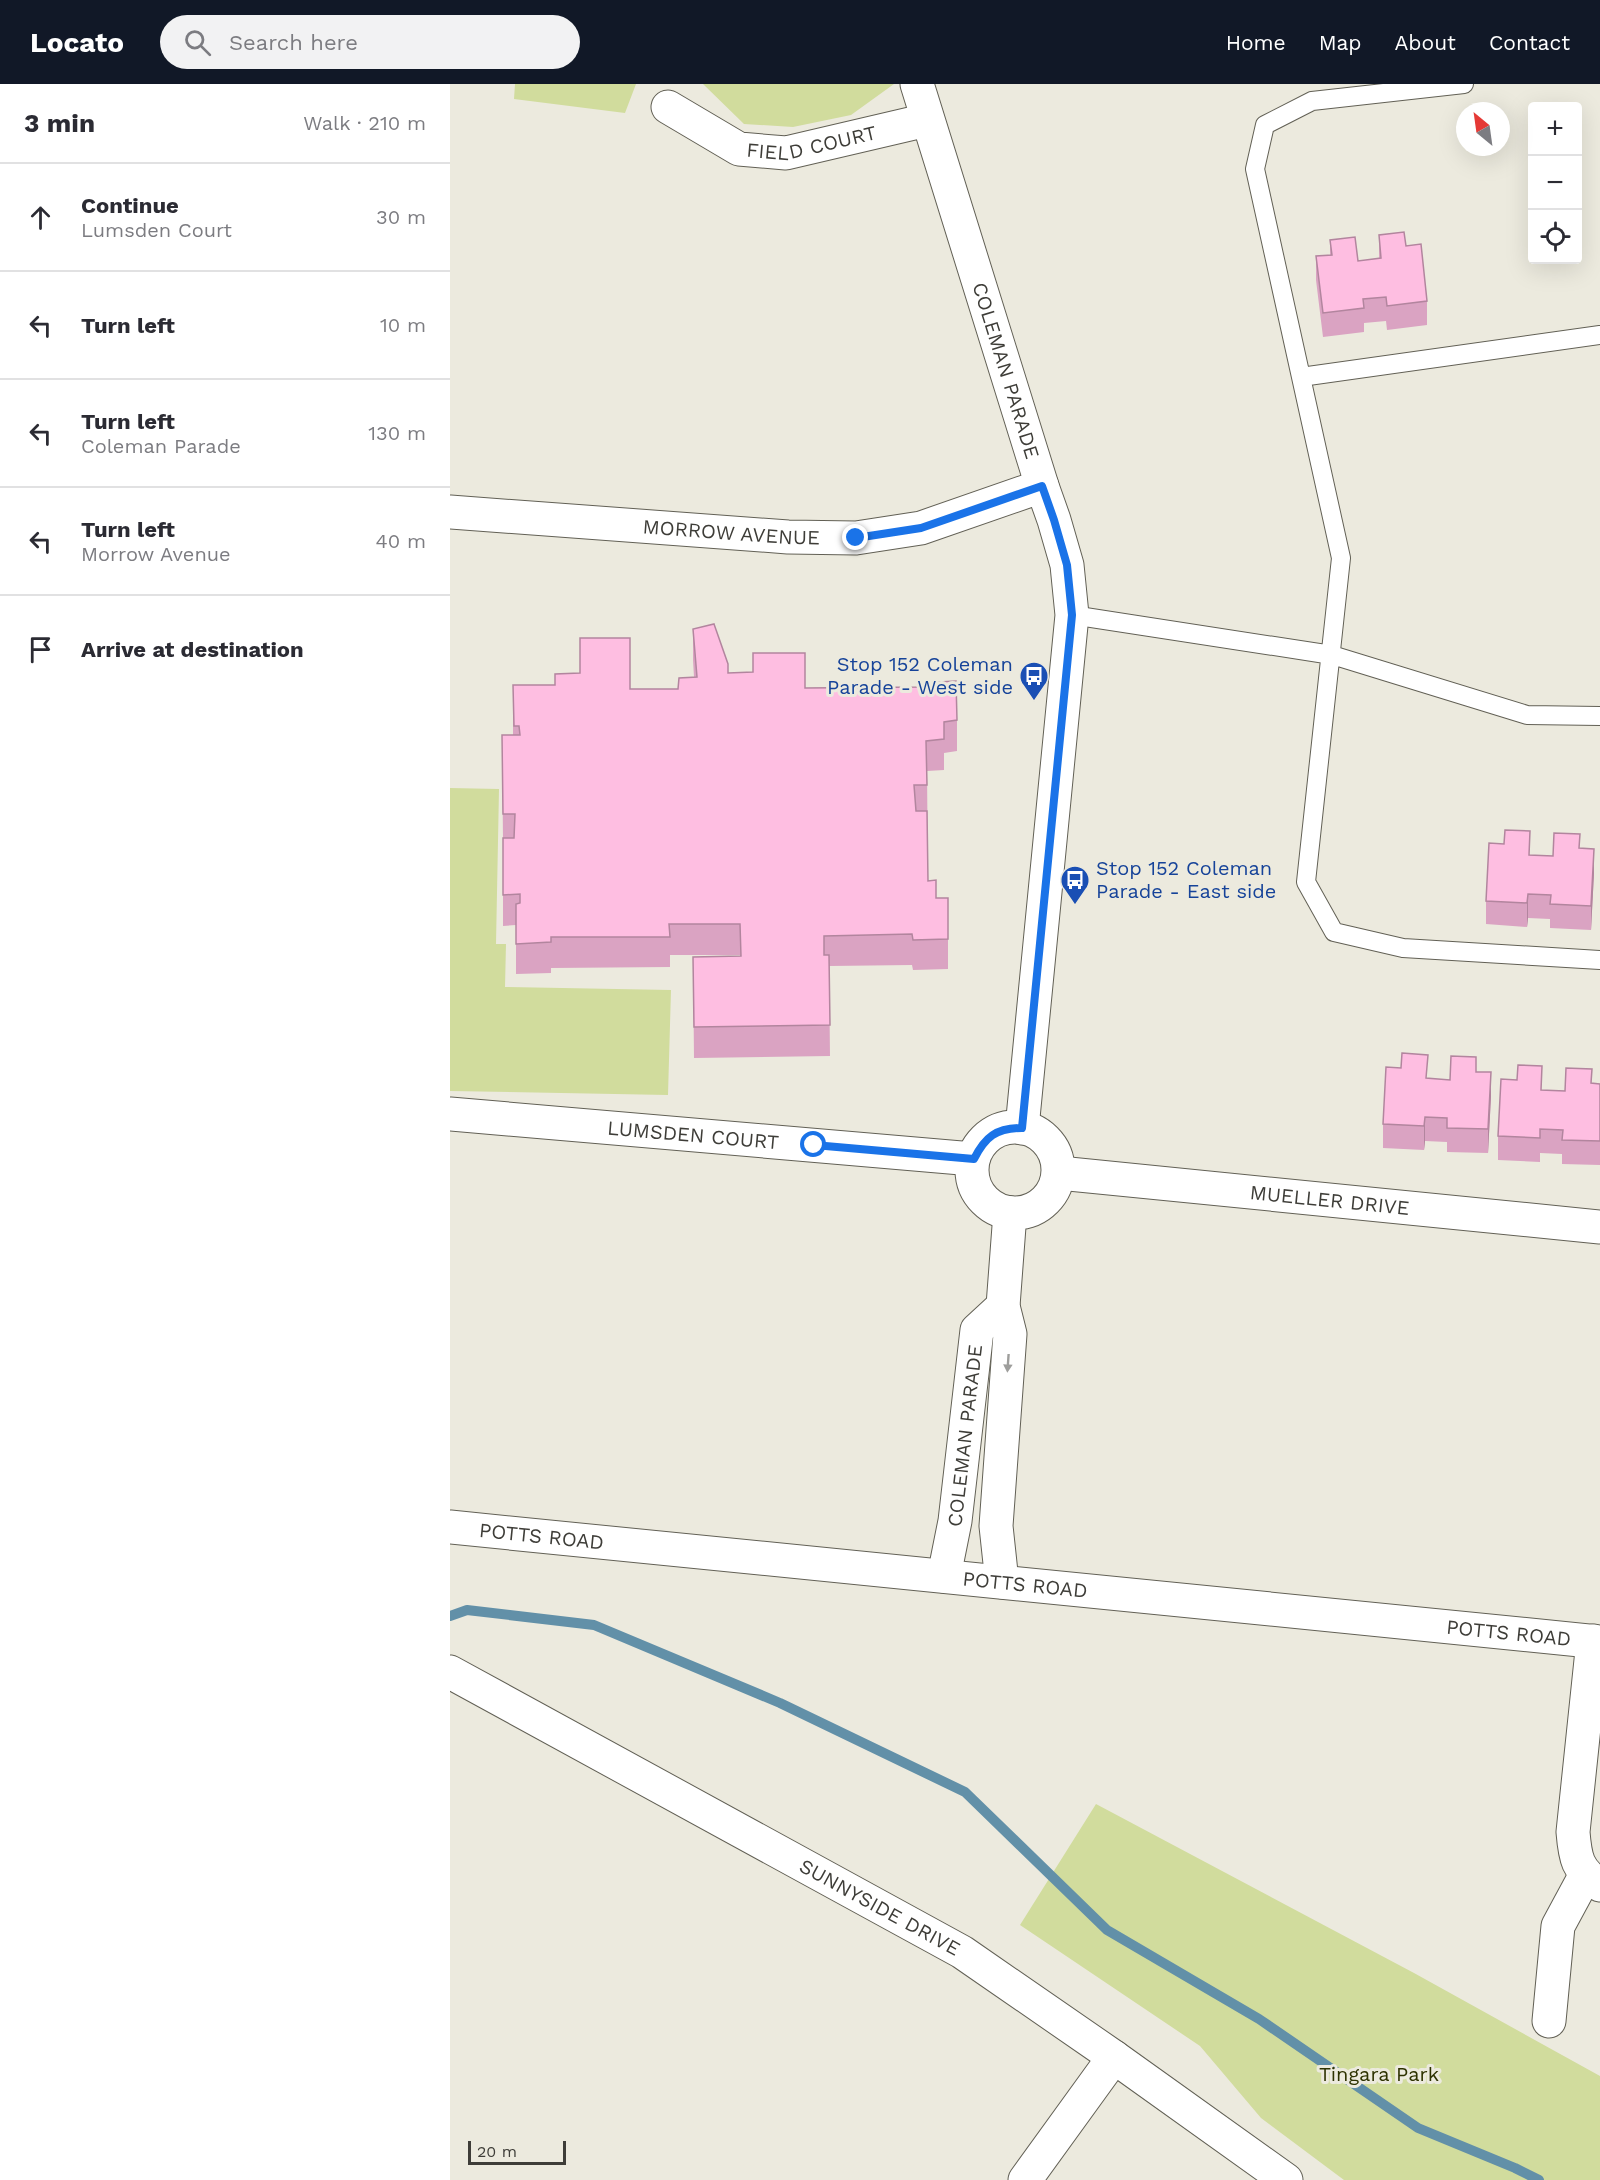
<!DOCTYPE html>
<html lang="en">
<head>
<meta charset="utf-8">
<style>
	body { margin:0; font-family:"Work Sans",sans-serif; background:#f2f2f3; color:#2b2b33 }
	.controls { position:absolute; right:18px; top:18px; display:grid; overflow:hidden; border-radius:6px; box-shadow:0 6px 24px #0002 }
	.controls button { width:54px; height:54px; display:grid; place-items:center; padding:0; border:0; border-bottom:2px solid #e1e1e2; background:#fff; color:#2b2b33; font:30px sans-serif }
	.compass { position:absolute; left:1006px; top:18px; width:54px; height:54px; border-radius:50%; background:#fff; box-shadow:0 6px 24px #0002; rotate:331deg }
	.scale { position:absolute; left:18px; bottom:15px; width:98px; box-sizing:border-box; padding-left:6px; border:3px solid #3e3d38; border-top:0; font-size:16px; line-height:21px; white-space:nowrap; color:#3e3d38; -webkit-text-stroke:4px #eceade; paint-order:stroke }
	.stop { position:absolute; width:18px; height:18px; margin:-14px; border:4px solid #1a73e8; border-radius:50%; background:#fff }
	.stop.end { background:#1a73e8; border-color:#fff; box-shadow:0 2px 6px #0008 }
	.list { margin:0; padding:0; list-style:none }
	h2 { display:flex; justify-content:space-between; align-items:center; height:78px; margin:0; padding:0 24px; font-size:26px }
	h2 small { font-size:20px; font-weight:400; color:#7c7c81 }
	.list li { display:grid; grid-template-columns:39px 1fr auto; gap:18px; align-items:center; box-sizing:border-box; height:108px; padding:0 24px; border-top:2px solid #e1e1e2 }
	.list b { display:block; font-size:22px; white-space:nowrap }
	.list p { margin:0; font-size:20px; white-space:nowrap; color:#7c7c81 }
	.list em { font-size:20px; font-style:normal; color:#7c7c81 }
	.icon { flex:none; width:33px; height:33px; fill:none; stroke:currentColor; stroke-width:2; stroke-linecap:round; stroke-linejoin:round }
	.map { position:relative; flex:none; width:1150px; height:2096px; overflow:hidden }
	header { display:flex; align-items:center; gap:36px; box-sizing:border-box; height:84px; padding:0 30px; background:#111827; color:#fff }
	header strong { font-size:28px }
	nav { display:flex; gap:33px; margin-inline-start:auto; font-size:21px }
	.search { width:420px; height:54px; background:#f2f2f3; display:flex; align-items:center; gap:15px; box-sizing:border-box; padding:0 21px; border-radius:33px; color:#7c7c81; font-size:22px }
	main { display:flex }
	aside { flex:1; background:#fff }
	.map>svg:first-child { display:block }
	.green { fill:#d1dc9d }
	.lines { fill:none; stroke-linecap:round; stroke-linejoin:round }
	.stream { stroke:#6290a8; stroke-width:10 }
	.lane-casing { stroke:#626055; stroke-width:20 }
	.street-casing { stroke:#626055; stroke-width:35 }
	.secondary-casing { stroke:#626055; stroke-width:35 }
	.lane { stroke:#fff; stroke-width:18 }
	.street { stroke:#fff; stroke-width:33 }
	.secondary { stroke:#fff; stroke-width:33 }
	.wall { fill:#daa3c2 }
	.shaded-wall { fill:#b2859e }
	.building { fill:#febee1; stroke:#b2859e; stroke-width:1.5 }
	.oneway { fill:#9e9e9c }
	.route { stroke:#1a73e8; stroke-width:8 }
	.labels { text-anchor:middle; stroke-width:6; stroke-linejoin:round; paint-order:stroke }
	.street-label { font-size:20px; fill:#3e3d38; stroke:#eceade }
	.transit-label { font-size:20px; fill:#164399; stroke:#eceade; text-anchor:end }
	.park-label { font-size:20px; fill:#2d3200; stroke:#eceade }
</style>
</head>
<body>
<header>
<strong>Locato</strong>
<div class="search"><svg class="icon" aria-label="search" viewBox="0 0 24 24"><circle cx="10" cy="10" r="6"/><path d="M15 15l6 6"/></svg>Search here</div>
<nav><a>Home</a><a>Map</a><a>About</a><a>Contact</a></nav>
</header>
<main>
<aside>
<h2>3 min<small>Walk · 210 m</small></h2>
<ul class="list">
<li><svg class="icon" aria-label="ahead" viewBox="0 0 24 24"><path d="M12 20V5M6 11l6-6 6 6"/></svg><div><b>Continue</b><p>Lumsden Court</p></div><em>30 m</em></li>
<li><svg class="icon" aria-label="left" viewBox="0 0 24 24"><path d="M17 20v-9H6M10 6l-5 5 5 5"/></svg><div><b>Turn left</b></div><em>10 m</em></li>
<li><svg class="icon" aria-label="left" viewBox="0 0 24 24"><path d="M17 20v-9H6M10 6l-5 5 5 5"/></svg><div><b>Turn left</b><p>Coleman Parade</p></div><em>130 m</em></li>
<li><svg class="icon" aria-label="left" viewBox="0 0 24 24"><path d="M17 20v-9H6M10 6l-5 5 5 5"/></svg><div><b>Turn left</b><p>Morrow Avenue</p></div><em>40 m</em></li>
<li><svg class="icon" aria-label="arrive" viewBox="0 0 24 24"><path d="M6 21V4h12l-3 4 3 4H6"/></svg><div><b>Arrive at destination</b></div></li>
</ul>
</aside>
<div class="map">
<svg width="1150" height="2096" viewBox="0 0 1150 2096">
	<rect width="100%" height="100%" fill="#eceade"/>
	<!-- green -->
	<path class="green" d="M65,0h121l-11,29 -111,-14z
		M253,0h191l-43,31 -58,12 -49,-3z
		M0,704l49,1 -3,155h10l-1,43 166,3 -3,105 -218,-4z
		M646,1720l318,169 186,103v104h-256l-83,-62 -61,-72 -180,-121z"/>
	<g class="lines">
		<!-- stream -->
		<path class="stream" d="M0,1532l17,-6 127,15 186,78 185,89 142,138 152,89 159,109 97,40 24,12"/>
		<!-- lane casing -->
		<g class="lane-casing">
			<path id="lane" d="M1014,0l-152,17 -47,24 -10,44 86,389 -35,324 28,50 69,16 197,12
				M851,293l299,-42
				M622,531l260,40 195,60 73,1"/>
		</g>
		<!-- street casing -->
		<g class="street-casing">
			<g id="street">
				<path id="s1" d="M467,0l125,402 12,34 13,45 5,50 -50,513"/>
				<path id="s2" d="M218,23l71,42 47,4 141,-33"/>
				<path id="s3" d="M0,428l338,25 68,1 65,-10 121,-42"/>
				<path id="s4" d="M0,1030l523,45"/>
				<circle cx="565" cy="1086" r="43"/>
				<path id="s5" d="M609,1089l541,54"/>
				<path id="s6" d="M494,1492l11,-55 22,-191 26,-24"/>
				<path d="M552,1498l-6,-56 14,-192 -7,-28 7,-93"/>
				<path d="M1143,1557l-20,191c2,25 4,39 27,53"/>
				<path id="s7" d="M0,1588l512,280 152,105 172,123"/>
				<path d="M1099,1937l9,-95 27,-50"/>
				<path d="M575,2096l89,-123"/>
			</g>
		</g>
		<!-- secondary casing -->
		<g class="secondary-casing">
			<g id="secondary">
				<path id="s8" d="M0,1443l1150,115"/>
			</g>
		</g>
		<!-- lane -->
		<use href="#lane" class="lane"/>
		<!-- street -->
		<use href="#street" class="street"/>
		<!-- secondary -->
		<use href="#secondary" class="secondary"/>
	</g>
	<!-- wall -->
	<path class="wall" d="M929,151l27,11 21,55v24l-40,5 -1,-9 -22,2v9l-41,5 -7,-57v-24l14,-1v-15l28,21 21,-2z
		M243,545l35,44 77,15 116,-1v-4l36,37v31l-13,2v17l-17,1 1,110 8,17h12v71l-35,1 -1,-5 -83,1 1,90 -136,2 -1,-101 47,-1v-1h-70v12l-119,1v5l-35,1v-49l-13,1v-86l-1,-105h11v-50h42v-11l75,15h48l16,-12 -1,-17z
		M1054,760l26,11 23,1 27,-8 14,25 -3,57 -41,-2v-9l-22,-1 -1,9 -41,-3v-23z
		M1026,988l15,24 -3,57 -41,-1v-10l-22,-1 -1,9 -41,-2v-24l45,-45 22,1z
		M1142,999l8,1v81l-38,-1v-10l-22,-1v9l-42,-2v-24l44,-46 23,1z"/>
	<!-- shaded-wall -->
	<path class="shaded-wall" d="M1144,765v24l-3,57v-24z
		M1078,810v24l-1,9v-24z
		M1041,988v24l-3,57v-24z
		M975,1033v24l-1,9v-24z"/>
	<!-- building -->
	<path class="building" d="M954,148l2,14 15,-2 6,57 -40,5 -1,-9 -23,2 1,9 -41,5 -7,-57 16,-1 -2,-15 25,-3 3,24 23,-3 -2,-23z
		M264,540l14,40v9l25,-1v-19h52v35l116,-1v-4l35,-2 1,39 -13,2v17l-18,2 1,44h-13l2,26h11l1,70 8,-1v18h12v41l-35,1 -1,-6 -88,2v19h5l1,70 -136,2 -1,-70 48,-1 -1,-32h-71l1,13h-119v5l-35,2v-40l4,-1v-9l-17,1v-57h11l1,-24h-12l-1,-79h18l-1,-9h-5l-1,-41h42v-11l25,-1v-35h50v51h48l1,-11 18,-1 -4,-48z
		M1055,746l25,1 -1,24 24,1 1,-23 26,1 -1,14 15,1 -3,57 -41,-2 1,-9 -23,-1 -1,9 -41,-2 3,-58 15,1z
		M952,969l26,2 -2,23 24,2 1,-24 25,1v15h15l-3,57 -41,-1v-10l-22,-1 -1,9 -41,-2 3,-57 15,1z
		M1068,981l24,1 -1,24 24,1 1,-23 26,1 -1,14 9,1v57l-38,-1 1,-10 -23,-1v9l-42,-2 3,-57 16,1z"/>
	<!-- one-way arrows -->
	<defs><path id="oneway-solid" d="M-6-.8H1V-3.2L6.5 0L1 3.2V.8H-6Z" transform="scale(1.5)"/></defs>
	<use class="oneway" href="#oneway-solid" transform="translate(558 1279) rotate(94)"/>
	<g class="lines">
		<!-- route -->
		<path class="route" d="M364,1061l160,14c11,-22 22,-31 48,-31l50,-513 -5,-50 -13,-45 -12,-34 -121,42 -65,10"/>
	</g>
	<!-- icons -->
	<defs>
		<g id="bus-pin" transform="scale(1.5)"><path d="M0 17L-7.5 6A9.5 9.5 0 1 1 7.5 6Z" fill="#1a4fb4" stroke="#eceade"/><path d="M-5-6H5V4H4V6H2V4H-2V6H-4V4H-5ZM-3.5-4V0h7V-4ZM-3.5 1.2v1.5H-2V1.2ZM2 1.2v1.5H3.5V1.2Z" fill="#fff"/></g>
	</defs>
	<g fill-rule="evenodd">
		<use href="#bus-pin" x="584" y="592"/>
		<use href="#bus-pin" x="625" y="796"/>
	</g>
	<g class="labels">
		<!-- street labels -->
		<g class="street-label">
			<text dy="7" stroke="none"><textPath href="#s2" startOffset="156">FIELD COURT</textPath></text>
			<text dy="7" stroke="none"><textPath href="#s1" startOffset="300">COLEMAN PARADE</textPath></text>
			<text dy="7" stroke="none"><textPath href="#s3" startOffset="282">MORROW AVENUE</textPath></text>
			<text dy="7" stroke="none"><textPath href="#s4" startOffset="244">LUMSDEN COURT</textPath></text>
			<text dy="7" stroke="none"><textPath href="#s5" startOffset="272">MUELLER DRIVE</textPath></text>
			<text dy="7" stroke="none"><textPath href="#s6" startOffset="142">COLEMAN PARADE</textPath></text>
			<text dy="7" stroke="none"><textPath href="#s8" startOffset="92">POTTS ROAD</textPath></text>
			<text dy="7" stroke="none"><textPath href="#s8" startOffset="578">POTTS ROAD</textPath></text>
			<text dy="7" stroke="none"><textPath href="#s8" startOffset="1064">POTTS ROAD</textPath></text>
			<text dy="7" stroke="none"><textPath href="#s7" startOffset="490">SUNNYSIDE DRIVE</textPath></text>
		</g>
		<!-- transit labels -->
		<g class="transit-label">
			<text x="563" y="587">Stop 152 Coleman<tspan x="563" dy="23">Parade - West side</tspan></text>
			<text x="646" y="791" text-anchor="start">Stop 152 Coleman<tspan x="646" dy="23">Parade - East side</tspan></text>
		</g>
		<!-- park labels -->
		<g class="park-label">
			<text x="929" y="1997">Tingara Park</text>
		</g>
	</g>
</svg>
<div class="controls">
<button>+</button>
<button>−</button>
<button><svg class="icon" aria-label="locate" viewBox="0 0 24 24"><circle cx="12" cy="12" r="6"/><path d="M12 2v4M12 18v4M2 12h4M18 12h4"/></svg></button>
</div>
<svg class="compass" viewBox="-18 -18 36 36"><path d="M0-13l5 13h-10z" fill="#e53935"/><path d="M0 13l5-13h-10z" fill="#7c7c81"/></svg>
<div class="scale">20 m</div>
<div class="stop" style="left:364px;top:1061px"></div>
<div class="stop end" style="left:406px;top:454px"></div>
</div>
</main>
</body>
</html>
